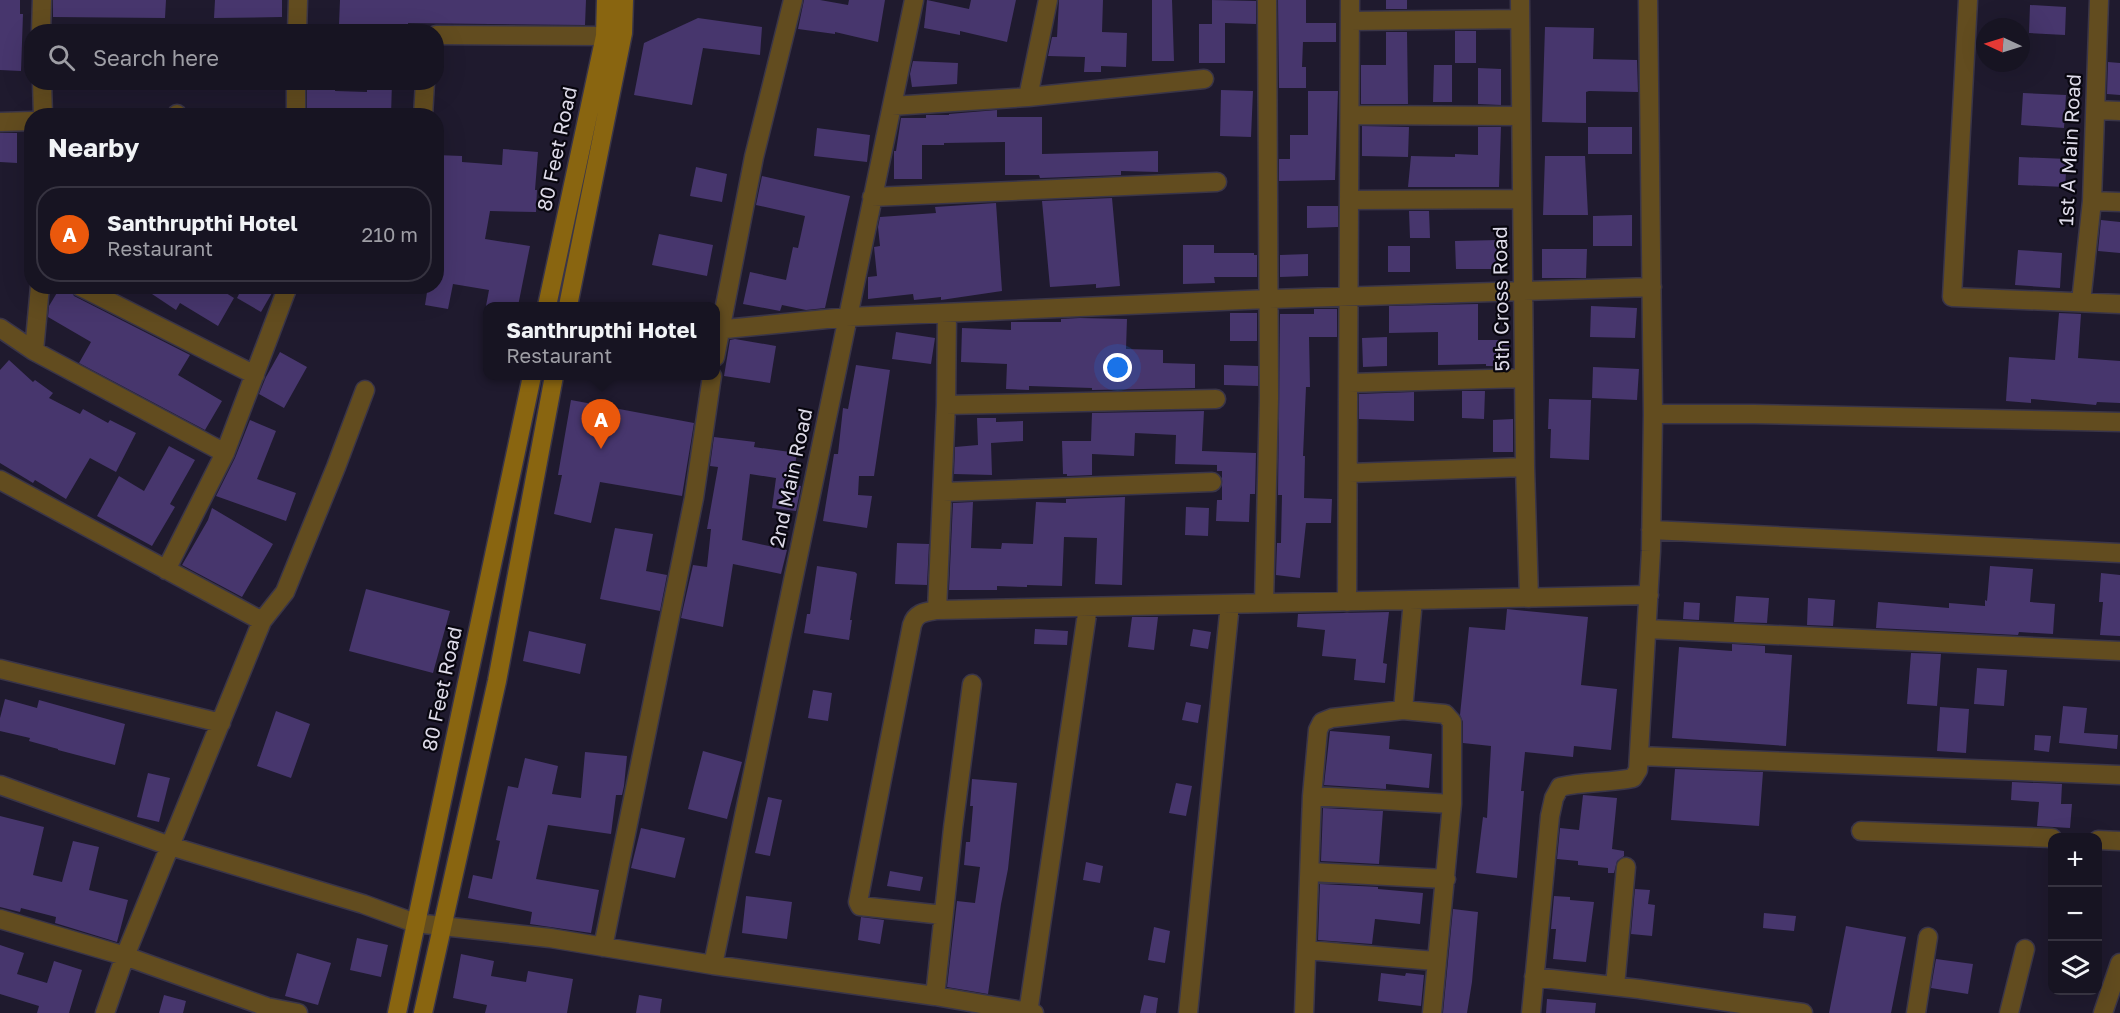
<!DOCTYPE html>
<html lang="en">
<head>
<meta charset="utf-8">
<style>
	body { margin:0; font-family:"Golos Text",sans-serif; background:#201d2a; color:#f1f3f6 }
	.controls { position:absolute; right:18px; bottom:18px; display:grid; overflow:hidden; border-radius:12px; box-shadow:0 6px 24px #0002 }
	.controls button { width:54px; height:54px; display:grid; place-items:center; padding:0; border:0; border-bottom:2px solid #363340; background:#171422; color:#f1f3f6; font:30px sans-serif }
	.compass { position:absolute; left:1976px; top:18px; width:54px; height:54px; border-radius:50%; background:#171422; box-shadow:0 6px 24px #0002; rotate:274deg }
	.you { position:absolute; left:1118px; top:368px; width:21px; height:21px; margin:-15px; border:4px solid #fff; border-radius:50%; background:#1a73e8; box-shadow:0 0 0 9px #1a73e833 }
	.badge { display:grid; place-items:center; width:39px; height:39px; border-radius:50%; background:#ea580c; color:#fff; font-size:20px; font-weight:700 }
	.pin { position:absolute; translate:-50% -50px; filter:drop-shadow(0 2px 3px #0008) }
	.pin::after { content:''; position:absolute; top:32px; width:21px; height:18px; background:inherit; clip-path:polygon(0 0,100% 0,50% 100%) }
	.popup { position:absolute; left:483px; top:302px; width:237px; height:78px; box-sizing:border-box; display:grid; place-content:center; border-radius:12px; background:#171422; filter:drop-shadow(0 2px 4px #0005); font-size:20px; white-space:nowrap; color:#9e9ea5 }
	.popup b { font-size:22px; color:#f1f3f6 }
	.popup::after { content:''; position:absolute; left:50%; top:100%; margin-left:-12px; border:12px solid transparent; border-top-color:#171422 }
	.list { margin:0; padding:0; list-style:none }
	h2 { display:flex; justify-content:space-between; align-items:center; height:78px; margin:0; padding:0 24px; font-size:26px }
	h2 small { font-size:20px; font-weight:400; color:#9e9ea5 }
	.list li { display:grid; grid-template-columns:39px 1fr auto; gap:18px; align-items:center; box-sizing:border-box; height:96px; margin:0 12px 12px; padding:0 12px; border:2px solid #363340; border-radius:24px }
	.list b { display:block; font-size:22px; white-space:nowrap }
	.list p { margin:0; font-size:20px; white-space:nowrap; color:#9e9ea5 }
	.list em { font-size:20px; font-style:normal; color:#9e9ea5 }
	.icon { flex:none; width:33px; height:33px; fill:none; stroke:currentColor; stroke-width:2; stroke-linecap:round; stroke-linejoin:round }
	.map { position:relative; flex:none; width:2120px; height:1013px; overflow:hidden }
	.search { position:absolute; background:#171422; box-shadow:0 6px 24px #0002; left:24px; top:24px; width:420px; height:66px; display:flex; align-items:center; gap:15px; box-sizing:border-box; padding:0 21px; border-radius:24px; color:#9e9ea5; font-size:22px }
	.panel { position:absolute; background:#171422; box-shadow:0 6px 24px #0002; left:24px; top:108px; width:420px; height:186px; border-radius:24px }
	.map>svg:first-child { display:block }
	.building { fill:#47366d }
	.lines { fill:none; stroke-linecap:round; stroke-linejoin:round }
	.street-casing { stroke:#3a3548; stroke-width:21 }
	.secondary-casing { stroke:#3a3548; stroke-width:21 }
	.street { stroke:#624c1f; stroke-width:18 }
	.secondary { stroke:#896510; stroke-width:18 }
	.labels { text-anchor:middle; stroke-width:4.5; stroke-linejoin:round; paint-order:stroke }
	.street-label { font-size:20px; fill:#dddae8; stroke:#08060f }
</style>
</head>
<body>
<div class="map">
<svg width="2120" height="1013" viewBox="0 0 2120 1013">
	<rect width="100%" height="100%" fill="#1f1a2e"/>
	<!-- building -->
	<path class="building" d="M0,0h20v14h3l-2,57 -21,-1z
		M53,0h113l-1,18 -112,-1z
		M215,0h67v17l-68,1z
		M340,0h246l-1,25 -177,-2v5h-45v-2l-24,-1z
		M804,0h16l28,5 1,-5h36l-7,42 -43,-10v2l-37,-5z
		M927,0l42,9 2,-9h45l-9,42 -47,-11v4l-36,-7z
		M1059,0h44l-1,32 25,1 -1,34 -25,-1v6h-17l1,-15 -37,-1 4,-19h5z
		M1152,0h20l2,61h-22z
		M1212,0l44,1v23l-31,-1v40h-26v-39h13z
		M1278,0h28v23h30v19h-33l-1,25h4v21h-27z
		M1386,0h21v9h-21z
		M2030,5l36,2 -1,28 -36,-2z
		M698,18l64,9 -2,28 -57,-7 -11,57 -58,-10 10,-52z
		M1545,27l49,1 -1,31 44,1 1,32 -49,-1 -3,1v31l-44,-1z
		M1455,31h21v32h-21z
		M1386,32h21l1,72h-47v-39h25z
		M913,61l45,2 -1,21 -45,3 -2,-13z
		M2108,62l12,1v32l-13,-1z
		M1434,65h18v37h-19z
		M1478,68l23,1v36l-23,-1z
		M307,82h28v9l32,1v-10h25l-1,34h-84z
		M1221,90l32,1 -2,46 -31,-1z
		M1308,91h30l-3,89 -56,1v-22h11v-24h18z
		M2023,93l43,2 -2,33 -43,-3z
		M997,110v7h45v37l116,-3v21l-37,-1v4l-81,3 -1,-3h-34v-33l-61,1v2h-22v34h-28v-28h2l5,-33h25v-3h23v-1z
		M1362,126l47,1 -1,30 -46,-1z
		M1478,127h23l-2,60h-91l3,-31 44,1v-3l23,1z
		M1588,127h44v27h-44z
		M817,128l53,7 -3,27 -53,-6z
		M0,133h17v30l-17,-1z
		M503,149l35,3 -3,38h2l-1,22 -46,-1 -5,28 45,7 -12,60h-32l3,-16 -36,-6 -5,25 -23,-4 3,-19h8v-131l26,1v6l40,3z
		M1545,156h40l3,59h-45z
		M2019,157l48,2 -2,28 -47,-2z
		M696,167l31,7 -5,28 -32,-6z
		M762,176l88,20 -25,112 -19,2 -24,-5 -2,6 -37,-7 7,-32 36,8 7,-33 5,1 7,-32 -49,-11z
		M1112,198l8,88 -24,2v-4l-46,3 -8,-86z
		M996,203l6,88 -61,9v-3l-27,3 -1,-6 -45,5v-22l9,-1 -3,-29 6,-1 -2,-19 2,-10 56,-4 -1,-6z
		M1307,206h31v21l-31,1z
		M1409,211h20l1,27h-20z
		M1632,215v31h-39v-30z
		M2101,220l19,2v31l-22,-2z
		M659,234l54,11 -6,31 -55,-11z
		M1499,240l1,29h-44l-1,-28z
		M1183,245h31v8h40v2h3v22h-43l1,6 -32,1z
		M1388,246h22v26h-22z
		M1542,249h45l-1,29h-44z
		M2018,250l44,3 -2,35 -45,-3z
		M1308,254v22l-28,1v-22z
		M61,286h7l6,10 116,59 -12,20 44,26 -17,29 -126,-67 12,-21 -43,-25 1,-11z
		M140,286h75l19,12 -16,28 -38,-23 -4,7z
		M243,286h33l-15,26 -24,-14z
		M1478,304v36h31v26h-23v-2l-48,1v-33l-49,1v-27z
		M1591,306l46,2 -2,30 -45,-1z
		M1314,309h23v28h-28l1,50h-4l-3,69h2l-1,42 28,1 -1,24h-25l-6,55 -24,-3 1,-32h4l1,-48h-4l2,-181h34z
		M1230,313h27v28h-27z
		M2059,313l22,1 -3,44 42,3v42l-23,-1 -1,3 -65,-6v4l-25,-2 3,-44 46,3z
		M1080,318l47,1 -1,30 37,1v13l32,1v24l-103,2v-2l-63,-2v4l-23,-1 1,-25 -46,-2 1,-34 49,2v-8h50v-3z
		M896,332l39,6 -4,26 -39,-5z
		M1387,337v29l-24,1 -1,-29z
		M735,339l41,7 -6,37 -46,-7 6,-36z
		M280,352l27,15 -23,41 -25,-14 7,-17z
		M9,360l24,22 2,-2 18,13 -4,5 31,16 3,-5 25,14 2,-3 26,13 -20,39 -26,-14 -24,41 -31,-19 -2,3 -33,-20v-93z
		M856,365l34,5 -16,106h-15l-1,19 14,1 -5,32 -44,-7 11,-67h4l5,-46 5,1z
		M1224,365l34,1v20l-34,-1z
		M1593,367l46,2 -2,31 -45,-2z
		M1462,391h23l-1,28 -22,-1z
		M1414,392v29l-55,-2v-25z
		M1549,399l42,1 -2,60 -39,-2 1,-29h-3z
		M571,400l123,23 -12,73 -82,-14 -9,41 -37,-9 8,-39h-4z
		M1204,411l-2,40 54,2 -1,41h-5l-1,28 -33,-1 1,-21h5v-29h-5v-6l-42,-1 1,-29 -41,-2 -1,23 -42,-2v21l-25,1v-2h-4l-1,-33h29l1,-28z
		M977,418h19v4l27,-1v20l-32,2 1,32 -38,-1 1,-27 23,-2z
		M1513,419v33h-20v-32z
		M250,420l26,11 -19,48 39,14 -10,28 -70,-25 19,-38z
		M714,437l41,5 -1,5 43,6 -5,32 9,1 -5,25 -24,-3 4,-30 -26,-4 -8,66 45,10 -6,24 -48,-10 -10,63 -42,-9 12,-53 14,2 4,-38h-4l11,-62 -8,-1z
		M169,446l26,14 -25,44 5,3 -23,39 -55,-30 22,-40 25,15z
		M1125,497l-3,88 -27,-1 2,-46 -33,-1 -2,49 -35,-1v2l-30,-1v4h-48l4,-87 20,-1 -2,46 30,1 1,-6 31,1 3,-42 30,1v-4z
		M1186,507l23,1 -1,28 -23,-1z
		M212,508l61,36 -31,53 -60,-32 26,-45z
		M615,528l38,6 -7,37 21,4 -7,36 -60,-12z
		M897,543l32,1 -2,41 -32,-1z
		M817,566l38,6 2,2 -7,46h2l-3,20 -45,-7 3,-19h3z
		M1990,566l43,3 -3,33 25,2 -2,30 -34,-2 -1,3 -142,-7 2,-26 71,6v-5l36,3v-6l2,1z
		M2101,573l19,2v61l-20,-1 3,-33h-4z
		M366,589l84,22 -17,62 -84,-22z
		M1736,596l33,2 -2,25 -33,-1z
		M1808,598l27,2 -2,26 -26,-1z
		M1684,602l16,1 -1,17 -16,-1z
		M1507,609l81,8 -7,68 36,4 -6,61 -37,-4 -1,11 -48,-5 -4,39h3l-7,87 -41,-5 7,-56 4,1 4,-72 -28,-3v-21l-3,-7 9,-88 36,3z
		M1389,612l-6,51 4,1 -2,19 -31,-3 2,-21 -34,-3 3,-26 -28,-3 1,-13z
		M1132,617h26l-4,33 -26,-3z
		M1035,629l33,2 -1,14 -33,-1z
		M1193,629l18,3 -3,17 -18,-3z
		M529,631l57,13 -6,30 -57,-13z
		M1732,644l33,2v7l27,2 -6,91 -114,-8 7,-91 53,4z
		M1911,653l30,1 -4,52 -30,-2z
		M1977,668l30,2 -3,36 -30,-2z
		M813,690l19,3 -4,28 -20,-3z
		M5,699l32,9 2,-8 86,24 -10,41 -57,-15v-1l-29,-8 1,-3 -30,-7v-13z
		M1186,702l15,3 -3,18 -16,-3z
		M2063,706l24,2 -3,25 34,2 -1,14 -58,-6z
		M1940,707l29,2 -3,44 -29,-2z
		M276,711l34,13 -19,54 -34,-12z
		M1330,731l60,5 -1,13 43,5 -3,34 -43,-4v5l-62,-4z
		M2035,735l16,1 -2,16 -15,-2z
		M703,751l39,11 -15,57 -39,-10z
		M585,752l42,4 -3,30 -2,9h-6l-5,39 -63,-9 -12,54 63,11 -8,43 -61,-9 2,-12 -64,-14 5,-23 19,4 8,-38 -4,-1 12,-54 10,2 7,-30 33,8 -6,28 29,4z
		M1675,769l88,3 -4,54 -88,-6z
		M148,773l22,5 -11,44 -22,-5z
		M972,779l45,4 -9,86 -7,35 -13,90 -41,-7 10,-86 18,2 5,-36 -16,-2 2,-23h4l3,-36h-3z
		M2012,782l50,2 -1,20h11l-2,24 -33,-2 2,-24 -28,-2z
		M1176,783l16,3 -6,30 -17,-3z
		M1583,795l34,3 -5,51 12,2v5l-7,5 -3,12h-6v-5l-30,-3v-4l-21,-2 3,-31 19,2z
		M768,797l14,3 -12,56 -15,-3z
		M1323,808l60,3 -4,53 -58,-3z
		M0,816l44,11 -11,48 29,7 11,-41 26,6 -10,43 39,10 -11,42 -62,-19 1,-6 -35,-9 -1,4 -20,-5z
		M641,828l44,10 -10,40 -44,-10z
		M1086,862l17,4 -3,17 -17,-3z
		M890,871l33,6 -3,14 -33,-5z
		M1320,884l58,3v2l45,4 -3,31 -45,-5 -3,25 -54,-4z
		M1635,889l15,1 -2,14 7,1 -3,31 -21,-2z
		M746,896l46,6 -5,37 -45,-6z
		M1554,896l16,1v3l24,2 -8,60 -33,-3 3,-30h-5z
		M1453,909l25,3 -6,70 -5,31h-24z
		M1764,913l32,3 -2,15 -31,-3z
		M861,917l23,3 -4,24 -22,-4z
		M1846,926l60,11 -15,76h-62z
		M1154,927l16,4 -5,32 -17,-3z
		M357,938l31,7 -7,32 -31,-7z
		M0,945l24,8 -7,21 30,9 7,-22 28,9 -13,43h-32l2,-7 -39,-12z
		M297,953l34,10 -13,42 -33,-9z
		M461,954l33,7 -3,15 35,6 2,-11 45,8 -6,34h-82l2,-8 -34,-7z
		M1936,959l37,5 -5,30 -37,-6z
		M1381,973l24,3 1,-3 18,2 -3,31 -43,-5z
		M164,995l22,6 -3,12h-24z
		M639,995l23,4 -2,14h-24z
		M1144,995l14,3 -2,15h-16z
		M1547,999l49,4 -1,10h-49z"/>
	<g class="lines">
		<!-- street casing -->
		<g class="street-casing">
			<path id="street" d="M1520,0l5,467 4,131
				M1968,0l-16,297 168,7
				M1350,21l170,-2
				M41,32l1,-32
				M297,32l1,-32
				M436,35l169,1
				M42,82l1,34
				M1028,97l20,-97
				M892,106l136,-9 176,-18
				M2096,110l24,1
				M1350,115l171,1
				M177,116v-2
				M296,116v-34
				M423,116l2,-34
				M0,122l32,-1
				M872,197l345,-15
				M1351,200l171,-1
				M2092,201l28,1
				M79,286l176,89
				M2081,302l11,-101 7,-201
				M0,328l34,23 191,102
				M715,330l132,-13 421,-18 384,-12
				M34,351l6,-65
				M715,357l39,-200 39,-157
				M1349,383l175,-5
				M946,405l270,-6
				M1653,414h101l366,8
				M1349,473l176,-6
				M0,480l262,141 -137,335 -20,57
				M943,492l269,-10
				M1651,530l469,23
				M166,570l59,-117 63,-167
				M1347,602l3,-602
				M1264,603l5,-205 -2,-398
				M937,610l9,-205 1,-91
				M262,621l23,-29 51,-125 29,-77
				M1647,629l473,22
				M0,669l221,54
				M1403,710l42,4 7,8v82l-20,209
				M1639,756l481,19
				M0,785l170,61 193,58 52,19 135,15 163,27 222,31 99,17
				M1312,796l6,-66 4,-8 10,-4 71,-8 10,-110
				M1861,831l191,7
				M2098,840l22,1
				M1310,872l136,7
				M943,915l-83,-9 -2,-4 54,-277c4,-13 14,-13 25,-15l712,-15
				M0,919l125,37 142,51 31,6
				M603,947l91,-449 18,-122
				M1307,950l128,11
				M713,965l201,-965
				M1534,977l105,12 164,24
				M1615,986l11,-119
				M935,996l18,-168 19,-144
				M1028,1013l60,-406
				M1188,1013l42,-409
				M1304,1013l8,-217 140,8
				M1531,1013l19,-197 4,-18 6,-11c24,-6 49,-4 73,-9l5,-8 13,-219 2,-137 -5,-414
				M1916,1013l12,-76
				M2009,1013l16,-64
				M2103,1013l17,-50"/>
		</g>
		<!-- secondary casing -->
		<g class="secondary-casing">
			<path id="secondary" d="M547,306l58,-270 1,-36
				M568,306l55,-273 1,-33
				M397,1013l135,-637
				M423,1013l74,-332 57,-305"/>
		</g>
		<!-- street -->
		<use href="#street" class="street"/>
		<!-- secondary -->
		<use href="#secondary" class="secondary"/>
	</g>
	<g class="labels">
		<!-- street labels -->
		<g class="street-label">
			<text transform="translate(557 149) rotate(-78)" y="7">80 Feet Road</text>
			<text transform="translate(2070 150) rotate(-87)" y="7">1st A Main Road</text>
			<text transform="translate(1501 299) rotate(-91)" y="7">5th Cross Road</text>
			<text transform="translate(791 478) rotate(-78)" y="7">2nd Main Road</text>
			<text transform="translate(442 689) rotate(-78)" y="7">80 Feet Road</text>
		</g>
	</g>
</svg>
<div class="controls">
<button>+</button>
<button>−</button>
<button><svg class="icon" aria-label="layers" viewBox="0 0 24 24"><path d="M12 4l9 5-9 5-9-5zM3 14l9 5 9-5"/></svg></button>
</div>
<svg class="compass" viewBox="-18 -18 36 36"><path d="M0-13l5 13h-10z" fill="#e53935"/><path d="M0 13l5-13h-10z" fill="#9e9ea5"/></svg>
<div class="you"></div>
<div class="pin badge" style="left:601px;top:449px">A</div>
<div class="popup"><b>Santhrupthi Hotel</b>Restaurant</div>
<div class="search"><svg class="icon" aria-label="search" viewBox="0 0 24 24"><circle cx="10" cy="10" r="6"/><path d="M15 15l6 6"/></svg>Search here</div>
<section class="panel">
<h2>Nearby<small></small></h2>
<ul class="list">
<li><span class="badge">A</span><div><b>Santhrupthi Hotel</b><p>Restaurant</p></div><em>210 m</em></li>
</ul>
</section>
</div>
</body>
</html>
